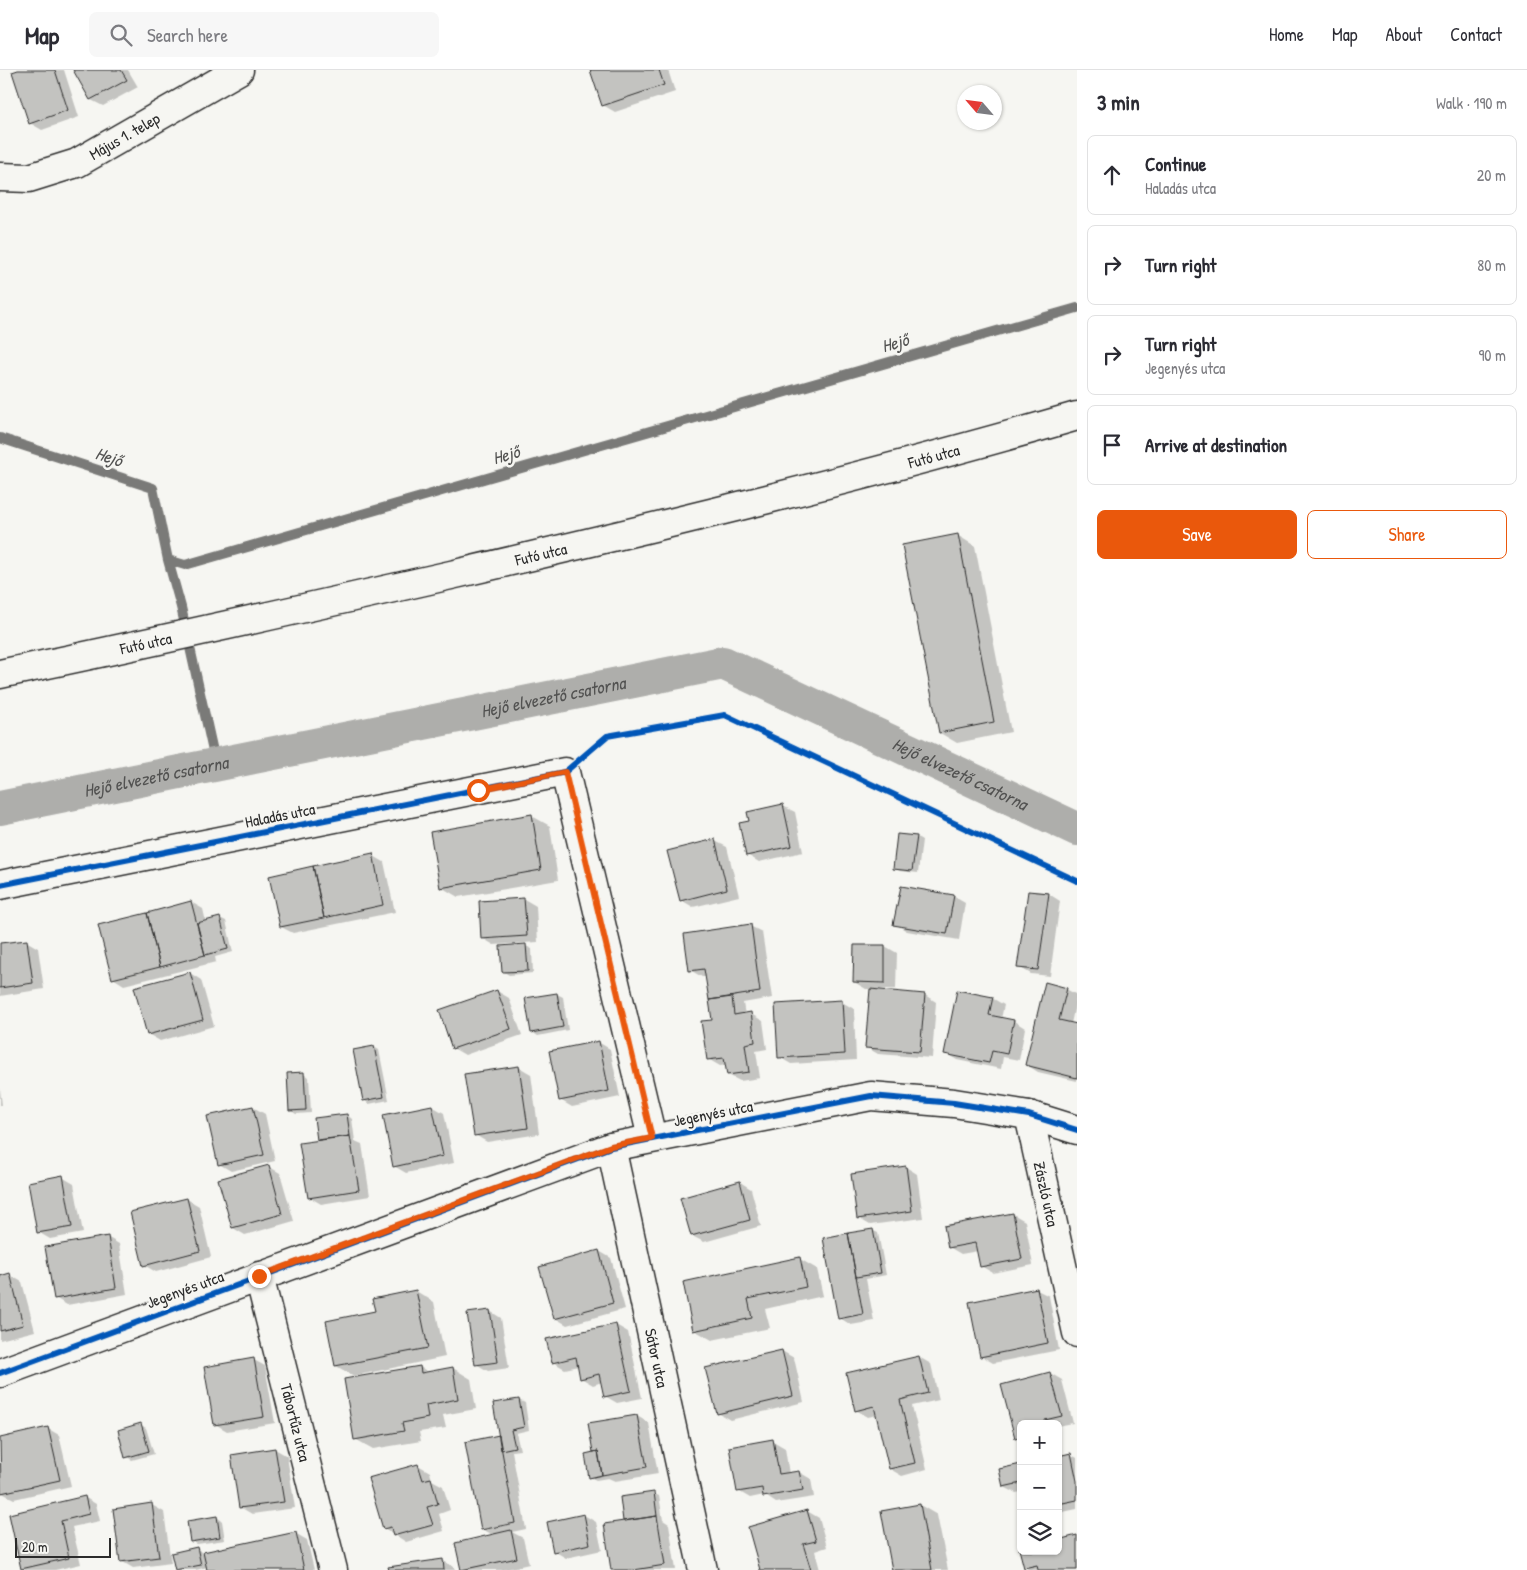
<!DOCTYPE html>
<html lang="en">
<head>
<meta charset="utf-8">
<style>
	body { margin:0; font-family:"Patrick Hand",sans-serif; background:#f7f7f7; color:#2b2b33 }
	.controls { position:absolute; right:15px; bottom:15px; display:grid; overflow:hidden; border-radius:8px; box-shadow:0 1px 4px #0004 }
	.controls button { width:45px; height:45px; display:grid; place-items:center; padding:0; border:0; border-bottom:1px solid #e1e1e2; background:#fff; color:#2b2b33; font:25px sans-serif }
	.compass { position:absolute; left:957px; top:15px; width:45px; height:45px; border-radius:50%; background:#fff; box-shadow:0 1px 4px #0004; rotate:298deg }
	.scale { position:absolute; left:15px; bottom:12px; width:96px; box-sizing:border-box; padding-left:5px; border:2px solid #2b2b2b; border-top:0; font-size:14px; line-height:18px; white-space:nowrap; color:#2b2b2b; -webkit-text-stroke:4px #f6f6f2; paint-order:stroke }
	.stop { position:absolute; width:15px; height:15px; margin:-11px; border:4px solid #ea580c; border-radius:50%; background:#fff }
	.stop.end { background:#ea580c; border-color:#fff; box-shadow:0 1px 5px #0008 }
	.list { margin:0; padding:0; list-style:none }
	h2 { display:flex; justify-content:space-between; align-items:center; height:65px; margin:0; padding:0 20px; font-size:21px }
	h2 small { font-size:16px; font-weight:400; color:#7c7c81 }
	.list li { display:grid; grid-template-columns:32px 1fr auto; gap:15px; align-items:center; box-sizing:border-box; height:80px; margin:0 10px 10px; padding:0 10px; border:1px solid #e1e1e2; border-radius:8px }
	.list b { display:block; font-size:19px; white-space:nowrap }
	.list p { margin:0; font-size:16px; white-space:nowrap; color:#7c7c81 }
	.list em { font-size:16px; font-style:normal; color:#7c7c81 }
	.actions { display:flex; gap:10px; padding:15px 20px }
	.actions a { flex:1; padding:11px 0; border:1px solid #ea580c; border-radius:8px; text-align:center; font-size:18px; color:#ea580c }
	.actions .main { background:#ea580c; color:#fff }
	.icon { flex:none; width:28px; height:28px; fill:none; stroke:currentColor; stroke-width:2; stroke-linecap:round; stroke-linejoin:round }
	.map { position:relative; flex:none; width:1077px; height:1500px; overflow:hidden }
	header { display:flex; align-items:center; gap:30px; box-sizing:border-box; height:70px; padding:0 25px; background:#fff; border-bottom:1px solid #e1e1e2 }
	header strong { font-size:24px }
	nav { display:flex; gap:28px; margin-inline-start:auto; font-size:18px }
	.search { width:350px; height:45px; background:#f7f7f7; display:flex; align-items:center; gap:12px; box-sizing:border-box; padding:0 18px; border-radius:8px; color:#7c7c81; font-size:19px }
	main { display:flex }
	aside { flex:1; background:#fff }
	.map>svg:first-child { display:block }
	.shadow { fill:#0003 }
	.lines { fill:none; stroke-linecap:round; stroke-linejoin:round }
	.stream { stroke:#7a7a78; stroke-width:10 }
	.canal { stroke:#aeaeab; stroke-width:34 }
	.building { fill:#c3c3c0; stroke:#2b2b2b }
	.minor-casing { stroke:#2b2b2b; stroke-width:31 }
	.major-casing { stroke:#2b2b2b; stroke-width:31 }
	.minor { stroke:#f6f6f2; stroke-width:28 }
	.major { stroke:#f6f6f2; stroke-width:28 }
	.cycleway-casing { stroke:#f6f6f2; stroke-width:9 }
	.cycleway { stroke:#0057b8; stroke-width:6 }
	.route { stroke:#ea580c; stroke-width:6 }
	.labels { text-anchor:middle; stroke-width:5; stroke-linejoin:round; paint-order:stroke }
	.street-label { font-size:16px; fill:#2b2b2b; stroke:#f6f6f2 }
	.water-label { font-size:18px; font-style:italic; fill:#525251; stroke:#f6f6f2 }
</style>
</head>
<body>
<header>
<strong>Map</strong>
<div class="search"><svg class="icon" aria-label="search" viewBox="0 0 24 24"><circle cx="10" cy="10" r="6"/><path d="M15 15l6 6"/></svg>Search here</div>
<nav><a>Home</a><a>Map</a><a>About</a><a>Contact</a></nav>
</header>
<main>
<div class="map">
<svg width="1077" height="1500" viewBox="0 0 1077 1500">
	<rect width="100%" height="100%" fill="#f6f6f2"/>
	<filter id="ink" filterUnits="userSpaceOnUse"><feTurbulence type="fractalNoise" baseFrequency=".02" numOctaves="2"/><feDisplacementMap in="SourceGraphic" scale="10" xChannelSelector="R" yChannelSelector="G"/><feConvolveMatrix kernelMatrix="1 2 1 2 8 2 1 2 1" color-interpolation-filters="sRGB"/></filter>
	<g filter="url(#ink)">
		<!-- shadow -->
		<path class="shadow" d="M22,0h42l15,47 -37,13 -12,-7z
			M75,0h53l10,17 -35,19 -12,-6z
			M592,0h76l7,22 -60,20 -12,-7z
			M957,465l18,11 36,186 -54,11 -17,-10z
			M783,736l12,6 8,40 -44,10 -12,-7 4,-33z
			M532,746l18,10 8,54 -100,17 -17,-10z
			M917,767l5,3 -4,33 -18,-2 -6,-3z
			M715,771l12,6 12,49 -46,11 -12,-7z
			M372,785l12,7 11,50 -102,21 -12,-6z
			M1049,824l11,7 -10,75 -19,-2 -12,-7z
			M953,826l12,7 -6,37 -52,-9 -12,-7z
			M524,829l12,7 2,36 -44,3 -12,-7z
			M191,832l12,7 3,13 14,-4 6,3 7,31 -18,5 1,5 -92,23 -11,-7z
			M750,856l12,6 10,66 -29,5 2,12 6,-1 12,7 4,28 -11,2 4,27 -20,3 -12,-6 -1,-10 -7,1 -12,-7 5,-38 -6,-44h-5l-12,-7z
			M26,871l12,7 6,41 -44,7v-51z
			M526,876l6,3 1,24 -24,2 -5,-3z
			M885,876l12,7 -1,36h-23v2l52,4 11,7 -4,56 -54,-4 -12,-7 5,-58h-5l-12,-7z
			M190,903l11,7 13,46 -54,15 -12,-7z
			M1066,919l11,6 -6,29 6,1v56l-39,-9 -11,-7z
			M497,921l12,7 13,37 -57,20 -12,-7z
			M557,924l6,3 5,33 -30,6 -6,-4z
			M992,928l12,7 -3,14 13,2 11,7 -6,32 -16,-3 -2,12 -44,-9 -12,-7z
			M842,932l12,7 2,51 -65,4 -12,-7z
			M598,972l12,7 10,48 -48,10 -12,-7z
			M374,977l5,3 10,50 -20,4 -5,-4z
			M519,997l12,7 8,60 -52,8 -12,-7z
			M303,1004l6,3 2,36 -15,1 -6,-4z
			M0,1018l2,17h-2z
			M432,1036l12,7 10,50 -48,10 -12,-7z
			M253,1037l12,7 10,47 -44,10 -12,-7z
			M347,1045l5,4 3,22 7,3 8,52 -49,8 -12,-7 13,-56 -3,-1z
			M268,1096l12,7 14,48 -49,14 -12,-7 -13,-48z
			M906,1097l11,7 6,44 -53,7 -12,-7z
			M62,1107l12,7 9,49 -33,6 -12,-7z
			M740,1112l11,7 10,37 -57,16 -12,-6z
			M187,1129l12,7 12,51 -55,15 -12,-7z
			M1013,1144l12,7 8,44 -40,8 -12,-7 -3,-15 -17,3 -12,-7z
			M872,1160l6,3 8,42 -20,4 8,42 -23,4 -11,-7z
			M107,1167l12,7 8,50 -60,11 -12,-7z
			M599,1181l12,7 14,51 -58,16 -12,-7z
			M800,1189l17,10 6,27 -58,13 5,19 -58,12 -18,-10z
			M10,1205l12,7 13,49 -35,9v-63z
			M1037,1220l12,6 10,54 -66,13 -12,-7z
			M416,1221l18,11 11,55 -91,19 -18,-10 40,-54z
			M490,1241l11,7 8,50 -21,3 -12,-7z
			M616,1255l12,7 14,66 -25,5 -12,-7 -3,-14 -9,3 -12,-7 -2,-12 -14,3 -12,-7z
			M782,1281l12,7 10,44 -74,18 -12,-7z
			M919,1287l12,7 8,36 -27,6 15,63 -25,7 -12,-7 -13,-54 -9,2 -12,-7z
			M254,1290l11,6 10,57 -48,8 -12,-7z
			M420,1297l10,6 23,-5 18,11 5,30 -33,6 3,13 -27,4 2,9 -48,8 -18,-10z
			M1050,1303l12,7 11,43 -15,3v-2h-37v16l-5,-3 -13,-51z
			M519,1330l6,3 4,27 -13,3 4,17 -8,1 14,78 -14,3 11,6 6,26 -26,6h-40l30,-35 -11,-6 16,-93z
			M637,1346l12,7 9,51 -43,7 -7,-3 -12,2 -6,-3 6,-24 -2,-2z
			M141,1355l5,3 8,26 -22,6 -5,-3z
			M47,1358l12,7 12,51 -57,13 -12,-6 -2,-8v-46z
			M773,1371l12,7 4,26 10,-2 12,7 3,18 -38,6 -12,-8 -14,3 -12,-7z
			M275,1379l12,7 8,52 -43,6 -12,-7z
			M1070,1384l7,4v51l-19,4v-56z
			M418,1395l12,7 2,8 11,6 7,24 -11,4 5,17 -38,11 -22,-14z
			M1021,1396v26l-5,1 -12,-6z
			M653,1423l6,3 4,24 6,4 7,46h-63l12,-48 -4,-24z
			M84,1427l12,7 4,17 -28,6 9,37 -26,6h-29l-4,-2 -12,-53z
			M152,1435l12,7 7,51 -38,5 -12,-7z
			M920,1435l17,10 11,55h-54z
			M807,1441l12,7 8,29 -12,4 5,19h-58z
			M584,1445l12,7 6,28 -36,8 -12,-7z
			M217,1447l5,4 3,19 -28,4 -6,-3z
			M295,1463l12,7 7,30h-106l-1,-3 -11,3h-20l-4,-16 25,-6 5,5z
			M1021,1481l56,19h-47l-5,-3z
			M442,1490l12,7 1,3h-65z"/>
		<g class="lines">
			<!-- stream -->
			<path class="stream" d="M0,368l153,50 15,72 17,5 892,-257
				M168,490l13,47 35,158"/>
			<!-- canal -->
			<path class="canal" id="s1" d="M0,738l723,-145 354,166"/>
		</g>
		<!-- building -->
		<path class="building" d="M18,0h37l13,40 -39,14 -17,-52z
			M73,0h48l6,10 -37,20z
			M590,0h69l5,15 -62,21z
			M958,464l36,188 -55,11 -37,-188z
			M783,734l9,42 -46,10 -7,-33 10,-2 -2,-9z
			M532,744l9,56 -101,18 -10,-56z
			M897,764l20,2 -5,35 -19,-2z
			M715,769l12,50 -47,12 -13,-50z
			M373,783l10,52 -59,13 -11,-52z
			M313,796l11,52 -44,9 -11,-51z
			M901,816l53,9 -7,39 -54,-9z
			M1028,821l21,2 -11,77 -21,-2z
			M524,828l3,38 -46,3 -2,-38z
			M191,831l14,54 -45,12 -13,-54z
			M147,843l13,54 -48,12 -14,-54z
			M220,847l8,32 -23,6 -8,-32z
			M751,854l9,68 -51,8 -5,-31 -15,2 -5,-37z
			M27,870l6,43 -33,5v-45z
			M526,874l2,27 -26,1 -2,-26z
			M854,875h31v38l-32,-1z
			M190,902l13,48 -56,15 -13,-48z
			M1045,912l22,6 -8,32 18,4v54l-52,-13z
			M870,919l55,5 -5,58 -55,-4z
			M497,920l14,39 -59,20 -13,-39z
			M957,920l36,7 -4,18 25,5 -7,34 -15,-3 -3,12 -45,-9z
			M557,923l6,34 -32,6 -6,-35z
			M732,927l2,18 17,-3 4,30 -10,2 4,28 -22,3 -3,-17 -17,2 -6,-39 11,-1 -3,-20z
			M842,930l3,54 -67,4 -3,-54z
			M599,971l10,50 -50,10 -10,-50z
			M374,976l10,51 -21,4 -10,-51z
			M519,996l9,62 -54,8 -10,-62z
			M304,1002l2,38 -17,1 -2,-38z
			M432,1035l11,51 -50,11 -10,-52z
			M253,1036l11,49 -46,10 -11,-49z
			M347,1044l3,22 -33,4 -3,-22z
			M350,1066l9,54 -51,8 -9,-55z
			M269,1095l13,49 -50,14 -14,-49z
			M906,1096l6,45 -55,8 -6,-45z
			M63,1105l9,52 -35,6 -9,-51z
			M740,1111l10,39 -59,16 -11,-38z
			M187,1128l13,53 -57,15 -13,-54z
			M1013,1143l9,46 -42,8 -5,-24 -27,5 -4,-22z
			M873,1159l8,44 -25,4 -8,-44z
			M848,1163l15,81 -25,5 -15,-81z
			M108,1166l8,52 -62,11 -9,-52z
			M599,1180l14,53 -59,16 -15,-52z
			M800,1187l6,30 -58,12 4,19 -59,13 -10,-49z
			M10,1203l13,52 -23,6v-55z
			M1037,1218l11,55 -68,14 -11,-55z
			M416,1220l12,58 -93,18 -9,-45 49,-10 -3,-12z
			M490,1240l8,52 -23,3 -8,-52z
			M616,1254l15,67 -27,6 -5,-23 -19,5 -4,-22 -24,6 -6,-24z
			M782,1280l11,46 -76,18 -12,-46z
			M919,1286l9,37 -28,7 15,63 -26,6 -15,-63 -19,5 -9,-38z
			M254,1288l10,59 -50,8 -10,-58z
			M420,1296l1,7 32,-6 5,32 -32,6 2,13 -26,5 2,8 -50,9 -10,-61z
			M1050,1302l12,44 -17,4 1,4h-25v13l-6,1 -14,-53z
			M519,1329l5,28 -13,3 4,17 -14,3 -8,-47z
			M637,1345l10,52 -45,8 -4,-24 -5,1 -5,-29z
			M141,1353l8,28 -24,7 -7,-28z
			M48,1357l12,53 -59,13 -1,-55z
			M499,1365l16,88 -34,7 -16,-88z
			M773,1369l6,35 20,-3 4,19 -40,7 -1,-9 -25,4 -8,-45z
			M275,1378l9,54 -45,6 -8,-53z
			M598,1381l4,24 -13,3 -4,-24z
			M1071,1383l6,28v19l-19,4v-48z
			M418,1394l5,16 8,-2 7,26 -11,3 6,18 -40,11 -2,-9 -8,2 -15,-51z
			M1021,1394v19l-18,4 -4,-18z
			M654,1422l3,24 -34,5 -3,-24z
			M85,1426l4,18 -28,7 8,37 -48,11 -12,-55z
			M152,1433l7,54 -39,5 -7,-53z
			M920,1434l12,66h-40l-11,-59z
			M807,1440l9,31 -13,3 8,26h-51l-12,-43z
			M584,1444l6,30 -37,8 -6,-30z
			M217,1446l3,21 -30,5 -3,-21z
			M657,1446l8,49 -31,5h-23l-7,-46z
			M511,1460l6,28 -56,12 -6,-27z
			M296,1462l8,38h-97l-4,-18z
			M1077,1465v35h-39l-1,-5 -13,3 -5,-19 2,-1v3h37v-11z
			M197,1477l4,18 -26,5 -4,-17z
			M443,1489l1,11h-55l-1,-3z"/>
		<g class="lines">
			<!-- minor casing -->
			<g class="minor-casing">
				<g id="minor">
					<path id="s2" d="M0,107l29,1 48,-15 162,-93"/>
					<path d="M0,815l565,-113 87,366"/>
					<path id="s3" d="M1029,1045l48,218"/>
					<path id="s4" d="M611,1077l92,423"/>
					<path id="s5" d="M259,1206l74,294"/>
					<path d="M0,1303l611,-226 260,-51 83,7 75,12 48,15"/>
				</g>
			</g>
			<!-- major casing -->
			<g class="major-casing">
				<g id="major">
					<path id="s6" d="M0,604c151,-31 301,-65 451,-99 210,-49 419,-99 626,-159"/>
				</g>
			</g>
			<!-- minor -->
			<use href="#minor" class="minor"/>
			<!-- major -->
			<use href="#major" class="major"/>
			<!-- cycleway casing -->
			<g class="cycleway-casing">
				<path id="cycleway" d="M0,815l565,-113 42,-36 118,-21 352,166
					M0,1303l611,-226 260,-51 83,7 75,12 48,15"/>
			</g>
			<!-- cycleway -->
			<use href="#cycleway" class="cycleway"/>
		</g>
	</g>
	<g class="lines" filter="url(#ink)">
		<!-- route -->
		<path class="route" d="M259,1206l352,-130 41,-8 -87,-366 -87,18"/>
	</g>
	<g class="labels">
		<!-- street labels -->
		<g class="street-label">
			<text dy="6" stroke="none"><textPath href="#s2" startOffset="134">Május 1. telep</textPath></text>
			<text dy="6" stroke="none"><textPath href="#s6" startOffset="959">Futó utca</textPath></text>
			<text dy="6" stroke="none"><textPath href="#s6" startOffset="554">Futó utca</textPath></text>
			<text dy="6" stroke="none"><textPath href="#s6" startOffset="149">Futó utca</textPath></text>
			<text transform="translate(280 745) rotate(-11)" y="6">Haladás utca</text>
			<text transform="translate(713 1043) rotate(-11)" y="6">Jegenyés utca</text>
			<text dy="6" stroke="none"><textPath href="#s3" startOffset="81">Zászló utca</textPath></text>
			<text transform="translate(185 1219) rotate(-20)" y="6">Jegenyés utca</text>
			<text dy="6" stroke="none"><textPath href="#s4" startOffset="216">Sátor utca</textPath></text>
			<text dy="6" stroke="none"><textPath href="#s5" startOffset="151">Tábortűz utca</textPath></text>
		</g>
		<!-- water labels -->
		<g class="water-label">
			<text transform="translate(895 273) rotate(-16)" y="6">Hejő</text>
			<text transform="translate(506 385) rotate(-16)" y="6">Hejő</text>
			<text transform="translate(109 387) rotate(18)" y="6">Hejő</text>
			<text dy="6" stroke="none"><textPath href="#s1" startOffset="564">Hejő elvezető csatorna</textPath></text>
			<text dy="6" stroke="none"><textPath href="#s1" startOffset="999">Hejő elvezető csatorna</textPath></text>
			<text dy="6" stroke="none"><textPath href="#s1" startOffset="159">Hejő elvezető csatorna</textPath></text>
		</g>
	</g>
</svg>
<div class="controls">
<button>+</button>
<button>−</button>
<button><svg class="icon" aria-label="layers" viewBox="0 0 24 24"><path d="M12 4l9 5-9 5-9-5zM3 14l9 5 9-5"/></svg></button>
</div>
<svg class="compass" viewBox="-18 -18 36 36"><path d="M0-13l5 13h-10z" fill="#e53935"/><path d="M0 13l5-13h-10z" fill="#7c7c81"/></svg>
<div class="scale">20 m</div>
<div class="stop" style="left:478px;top:720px"></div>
<div class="stop end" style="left:259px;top:1206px"></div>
</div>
<aside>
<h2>3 min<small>Walk · 190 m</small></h2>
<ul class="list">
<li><svg class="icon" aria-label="ahead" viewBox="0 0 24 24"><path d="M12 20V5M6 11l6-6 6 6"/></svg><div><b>Continue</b><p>Haladás utca</p></div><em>20 m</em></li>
<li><svg class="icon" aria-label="right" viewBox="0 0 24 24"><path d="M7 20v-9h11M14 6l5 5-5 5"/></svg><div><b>Turn right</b></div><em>80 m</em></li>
<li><svg class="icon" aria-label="right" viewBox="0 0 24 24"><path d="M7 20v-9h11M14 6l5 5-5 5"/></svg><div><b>Turn right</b><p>Jegenyés utca</p></div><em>90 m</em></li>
<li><svg class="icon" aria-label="arrive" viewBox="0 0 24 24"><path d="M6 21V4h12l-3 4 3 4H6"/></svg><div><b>Arrive at destination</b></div></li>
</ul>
<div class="actions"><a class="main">Save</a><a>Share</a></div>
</aside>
</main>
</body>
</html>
